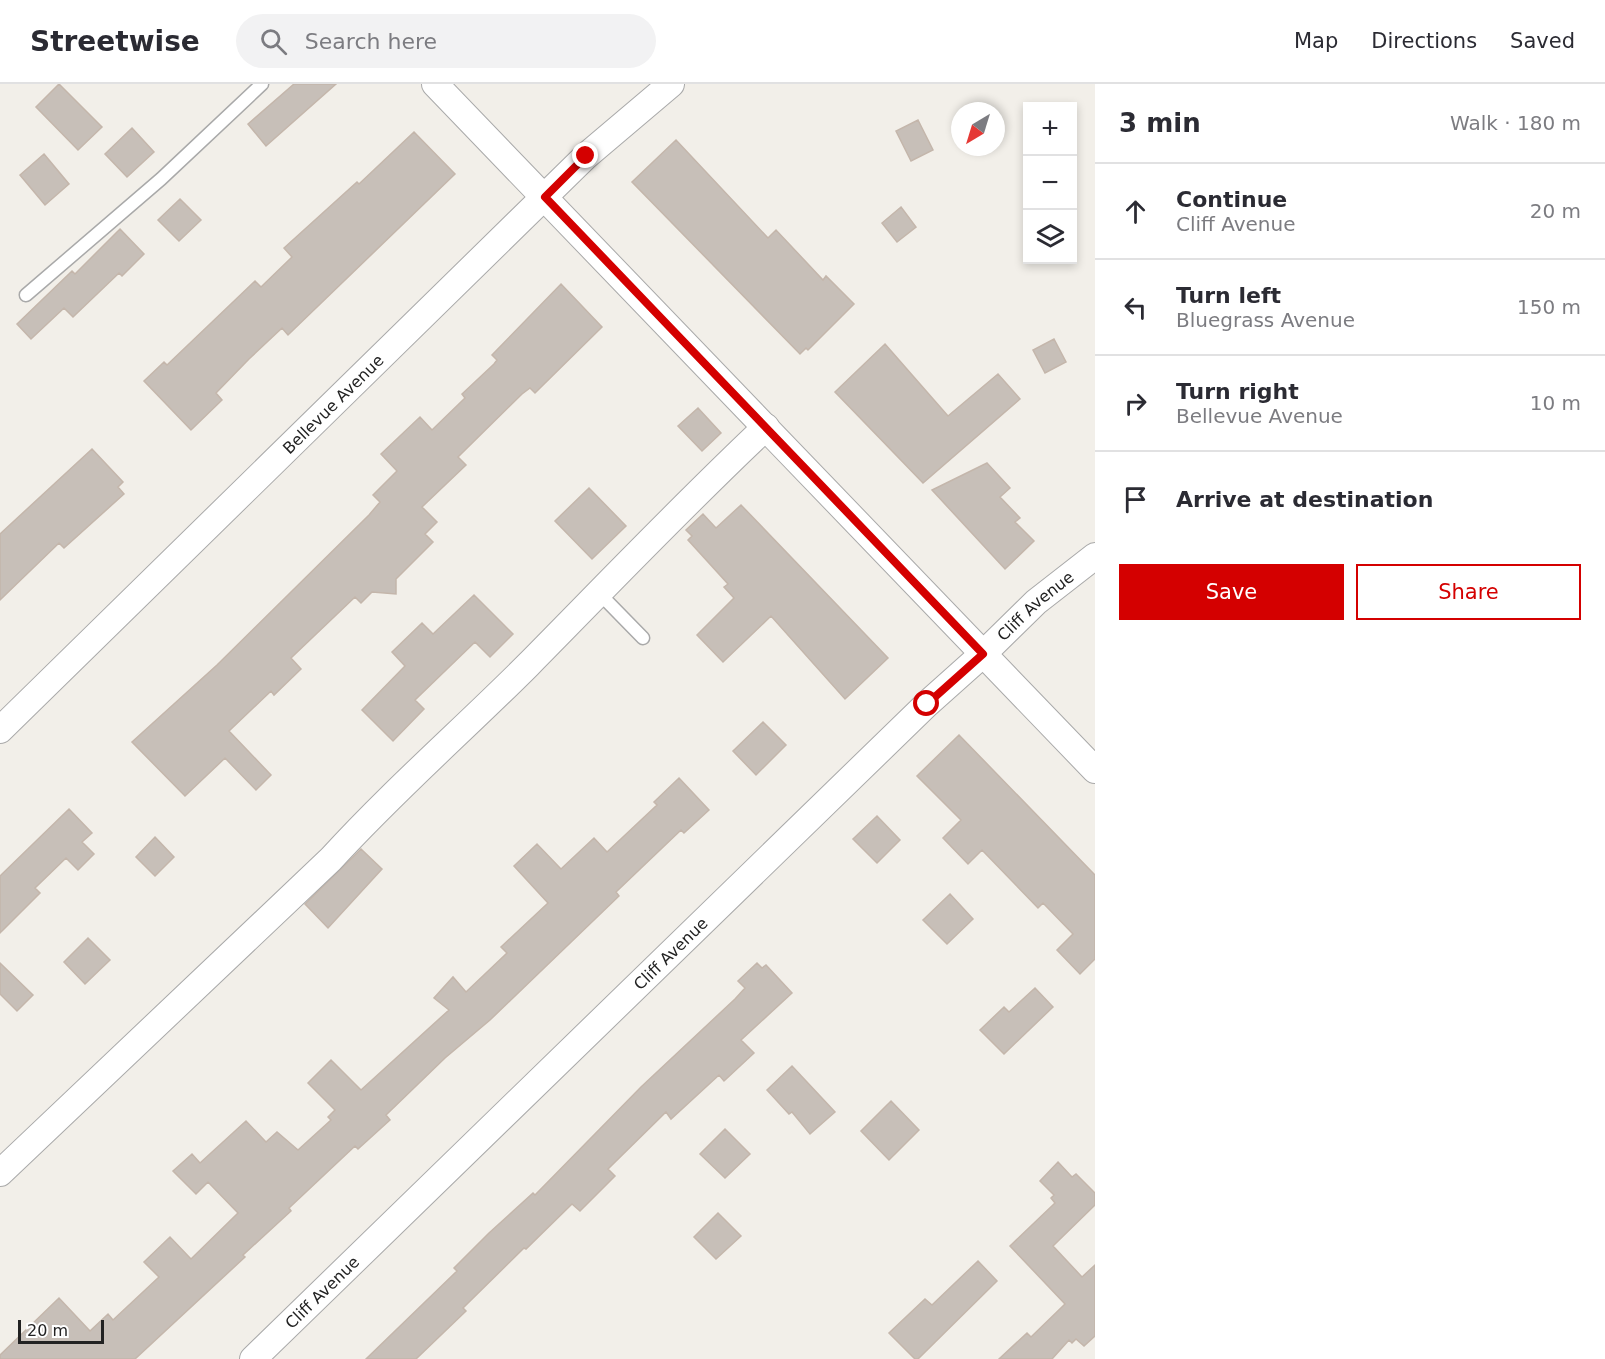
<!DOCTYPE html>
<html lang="en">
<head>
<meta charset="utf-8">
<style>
	body { margin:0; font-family:"DejaVu Sans",sans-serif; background:#f2f2f3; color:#2b2b33 }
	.controls { position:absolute; right:18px; top:18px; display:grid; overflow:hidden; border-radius:0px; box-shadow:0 3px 9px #0003 }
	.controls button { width:54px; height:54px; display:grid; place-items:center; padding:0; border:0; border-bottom:2px solid #e1e1e2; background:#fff; color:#2b2b33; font:30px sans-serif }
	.compass { position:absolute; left:951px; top:18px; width:54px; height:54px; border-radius:50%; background:#fff; box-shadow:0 3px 9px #0003; rotate:218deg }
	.scale { position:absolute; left:18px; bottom:15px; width:86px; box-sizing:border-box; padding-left:6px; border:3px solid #222; border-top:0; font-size:16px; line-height:21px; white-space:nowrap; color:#222; -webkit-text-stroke:4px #fff; paint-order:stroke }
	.stop { position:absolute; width:18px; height:18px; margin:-14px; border:4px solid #d40000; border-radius:50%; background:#fff }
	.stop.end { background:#d40000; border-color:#fff; box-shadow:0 2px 6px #0008 }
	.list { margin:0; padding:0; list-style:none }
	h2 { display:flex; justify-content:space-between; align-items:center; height:78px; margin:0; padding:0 24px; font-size:26px }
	h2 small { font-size:20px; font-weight:400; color:#7c7c81 }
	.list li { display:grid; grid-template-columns:39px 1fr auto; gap:18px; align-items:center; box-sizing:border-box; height:96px; padding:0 24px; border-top:2px solid #e1e1e2 }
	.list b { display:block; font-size:22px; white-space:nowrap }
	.list p { margin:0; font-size:20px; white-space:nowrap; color:#7c7c81 }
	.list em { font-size:20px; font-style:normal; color:#7c7c81 }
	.actions { display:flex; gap:12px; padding:18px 24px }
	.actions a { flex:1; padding:14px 0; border:2px solid #d40000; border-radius:0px; text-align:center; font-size:21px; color:#d40000 }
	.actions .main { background:#d40000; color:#fff }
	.icon { flex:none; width:33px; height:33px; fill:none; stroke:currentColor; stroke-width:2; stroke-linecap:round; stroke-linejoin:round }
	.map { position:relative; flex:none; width:1095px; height:1275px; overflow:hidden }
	header { display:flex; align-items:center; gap:36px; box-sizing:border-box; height:84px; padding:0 30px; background:#fff; border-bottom:2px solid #e1e1e2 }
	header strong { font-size:28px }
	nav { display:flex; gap:33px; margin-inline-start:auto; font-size:21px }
	.search { width:420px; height:54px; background:#f2f2f3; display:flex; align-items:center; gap:15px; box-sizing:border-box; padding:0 21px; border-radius:33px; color:#7c7c81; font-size:22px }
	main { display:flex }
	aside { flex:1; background:#fff }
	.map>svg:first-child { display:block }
	.building { fill:#c7bfb8; stroke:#c4b6ab; stroke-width:1.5 }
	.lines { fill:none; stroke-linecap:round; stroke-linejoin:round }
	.service-casing { stroke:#a9a9a9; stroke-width:15 }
	.minor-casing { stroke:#a9a9a9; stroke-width:28 }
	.service { stroke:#fff; stroke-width:12 }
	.minor { stroke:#fff; stroke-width:26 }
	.route { stroke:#d40000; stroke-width:8 }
	.labels { text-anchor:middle; stroke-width:4.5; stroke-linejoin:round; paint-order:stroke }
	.street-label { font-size:16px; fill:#222; stroke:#fff }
</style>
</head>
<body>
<header>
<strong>Streetwise</strong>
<div class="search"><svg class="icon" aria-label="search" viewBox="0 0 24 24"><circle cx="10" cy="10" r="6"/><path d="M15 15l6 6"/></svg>Search here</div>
<nav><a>Map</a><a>Directions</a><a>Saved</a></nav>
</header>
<main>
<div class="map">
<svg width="1095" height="1275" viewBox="0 0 1095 1275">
	<rect width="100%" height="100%" fill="#f2efe9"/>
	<!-- building -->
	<path class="building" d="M59,0l43,43 -24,23 -42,-43z
		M294,0h42l-70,62 -18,-22z
		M918,36l15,30 -22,11 -15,-30z
		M132,44l22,24 -27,25 -22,-23z
		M414,48l41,42 -167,161 -6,-7 -33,31 -33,34 6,7 -31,30 -47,-49 20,-19 3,3 88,-84 6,6 31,-30 -8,-9 73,-66 2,2z
		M676,56l92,98 8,-8 47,50 3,-4 28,28 -46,46 -2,-2 -6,6 -168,-172z
		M44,70l25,30 -24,21 -25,-30z
		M180,115l21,21 -22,21 -21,-21z
		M901,123l15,20 -19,15 -15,-19z
		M120,145l24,25 -22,22 -3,-3 -46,44 -9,-9 -33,31 -14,-15 55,-53 3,3z
		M561,200l41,43 -67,66 -5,-5 -8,6 -64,63 8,8 -44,42 15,15 -12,12 8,8 -37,37v15l-24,-2 -11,11 -6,-6 -64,61 10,11 -27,26 -3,-4 -42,40 42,44 -15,15 -31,-32 -40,38 -53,-54 85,-77 152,-150 11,-13 -7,-7 24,-24 -16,-17 39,-37 12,13 33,-32 -3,-4 32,-30 3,-4 -5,-5z
		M1054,255l12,23 -21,11 -12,-23z
		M885,260l63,72 50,-42 22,25 -97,84 -88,-91z
		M698,324l23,25 -19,18 -24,-25z
		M92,365l31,33 -5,5 6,7 -60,54 -5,-5 -59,57v-66z
		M987,379l23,25 -10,9 20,21 -5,4 19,19 -29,28 -73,-79z
		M589,404l37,38 -34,33 -37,-38z
		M741,421l147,153 -43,41 -74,-83 -48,46 -26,-27 37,-37 -10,-11 4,-3 -40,-44 4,-4 -6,-6 17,-16 13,14z
		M474,511l39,39 -23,23 -15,-15 -60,58 9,9 -31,32 -31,-31 43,-44 -13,-14 30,-29 11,11z
		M763,638l23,23 -30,30 -23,-24z
		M959,651l136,140v84l-15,15 -23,-24 16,-16 -30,-31 -5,5 -56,-58 -14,14 -25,-26 18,-18 -44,-44z
		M679,694l30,32 -25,23 -3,-3 -65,62 3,4 -129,124 -45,38 -59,57 4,5 -32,29 -3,-3 -66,62 2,3 -48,44 2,2 -110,102h-135v-4l59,-57 31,33 18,-17 5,6 46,-43 -15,-15 26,-25 21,22 47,-46 -30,-31 -12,12 -23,-23 19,-17 8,9 46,-42 20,21 11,-10 21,18 33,-30 -3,-3 7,-7 -27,-27 23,-23 30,30 88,-80 -15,-12 19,-21 13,15 41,-39 -6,-6 47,-44 -34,-37 23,-22 24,25 33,-31 13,14 50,-47 -3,-3z
		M69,725l23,24 -10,9 12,12 -16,16 -12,-12 -31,30 5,5 -40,40v-57z
		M877,732l23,24 -23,23 -24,-24z
		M155,753l19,20 -19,19 -19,-19z
		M361,765l21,20 -54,59 -23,-24z
		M950,810l23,25 -26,25 -24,-24z
		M88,854l22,22 -25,24 -21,-22z
		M0,879l33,32 -16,16 -17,-17z
		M757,879l5,5 4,-3 26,28 -51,47 13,13 -30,28 -5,-6 -48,44 -5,-7 -58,57 7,7 -35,35 -8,-7 -46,45 -2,-1 -61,60 3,3 -50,48h-50l91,-88 -3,-3 35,-35 44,-40 2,2 106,-108 94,-88 10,-11 -7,-7z
		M1035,904l18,19 -49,47 -24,-24 24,-23 5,5z
		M792,982l43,46 -25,22 -18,-22 -3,2 -22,-24z
		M891,1017l28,29 -30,30 -28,-29z
		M725,1045l25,25 -25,24 -25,-24z
		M1058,1078l14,15 4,-3 19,19v12l-42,41 29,31 13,-12v71l-11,10 -8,-7 -4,4 -3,-3 -17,19h-53l28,-26 4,4 34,-33 -55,-58 45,-43 -4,-5 3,-3 -14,-14z
		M718,1129l23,23 -25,23 -22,-22z
		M978,1177l19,20 -79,78h-3l-26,-26 36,-34 7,6z"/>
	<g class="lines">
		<!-- service casing -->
		<g class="service-casing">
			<path id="service" d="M26,211l135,-116 101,-95
				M598,508l45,46"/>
		</g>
		<!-- minor casing -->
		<g class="minor-casing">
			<g id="minor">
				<path d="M435,0l660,686"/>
				<path id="s1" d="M0,646l586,-574 85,-72"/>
				<path d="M0,1089l331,-314c63,-69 132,-129 197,-194 79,-80 156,-161 238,-238"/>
				<path id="s2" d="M253,1275l674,-655 56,-50 53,-52 59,-46"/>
			</g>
		</g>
		<!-- service -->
		<use href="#service" class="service"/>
		<!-- minor -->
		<use href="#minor" class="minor"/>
	</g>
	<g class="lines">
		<!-- route -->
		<path class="route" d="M586,72l-41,41 438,457 -56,50"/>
	</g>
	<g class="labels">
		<!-- street labels -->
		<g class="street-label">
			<text dy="6" stroke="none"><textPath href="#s1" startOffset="466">Bellevue Avenue</textPath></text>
			<text dy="6" stroke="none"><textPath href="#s2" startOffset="1086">Cliff Avenue</textPath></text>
			<text dy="6" stroke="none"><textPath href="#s2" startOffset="582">Cliff Avenue</textPath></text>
			<text dy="6" stroke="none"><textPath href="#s2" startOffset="96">Cliff Avenue</textPath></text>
		</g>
	</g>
</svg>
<div class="controls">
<button>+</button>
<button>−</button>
<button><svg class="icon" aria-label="layers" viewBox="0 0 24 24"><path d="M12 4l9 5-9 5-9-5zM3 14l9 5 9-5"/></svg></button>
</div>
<svg class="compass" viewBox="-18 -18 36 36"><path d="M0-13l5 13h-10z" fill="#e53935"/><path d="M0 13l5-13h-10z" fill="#7c7c81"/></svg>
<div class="scale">20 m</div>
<div class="stop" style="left:927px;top:620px"></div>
<div class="stop end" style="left:586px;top:72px"></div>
</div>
<aside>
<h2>3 min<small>Walk · 180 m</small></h2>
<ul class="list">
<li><svg class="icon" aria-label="ahead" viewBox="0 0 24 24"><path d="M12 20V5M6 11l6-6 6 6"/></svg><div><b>Continue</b><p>Cliff Avenue</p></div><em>20 m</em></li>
<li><svg class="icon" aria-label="left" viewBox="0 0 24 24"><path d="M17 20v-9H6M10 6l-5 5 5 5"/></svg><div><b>Turn left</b><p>Bluegrass Avenue</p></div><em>150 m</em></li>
<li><svg class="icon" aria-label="right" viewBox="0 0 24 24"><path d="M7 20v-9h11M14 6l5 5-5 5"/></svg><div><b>Turn right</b><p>Bellevue Avenue</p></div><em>10 m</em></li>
<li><svg class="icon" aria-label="arrive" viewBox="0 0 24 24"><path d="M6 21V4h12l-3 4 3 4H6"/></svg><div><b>Arrive at destination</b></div></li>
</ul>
<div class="actions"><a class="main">Save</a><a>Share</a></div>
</aside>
</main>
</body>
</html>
